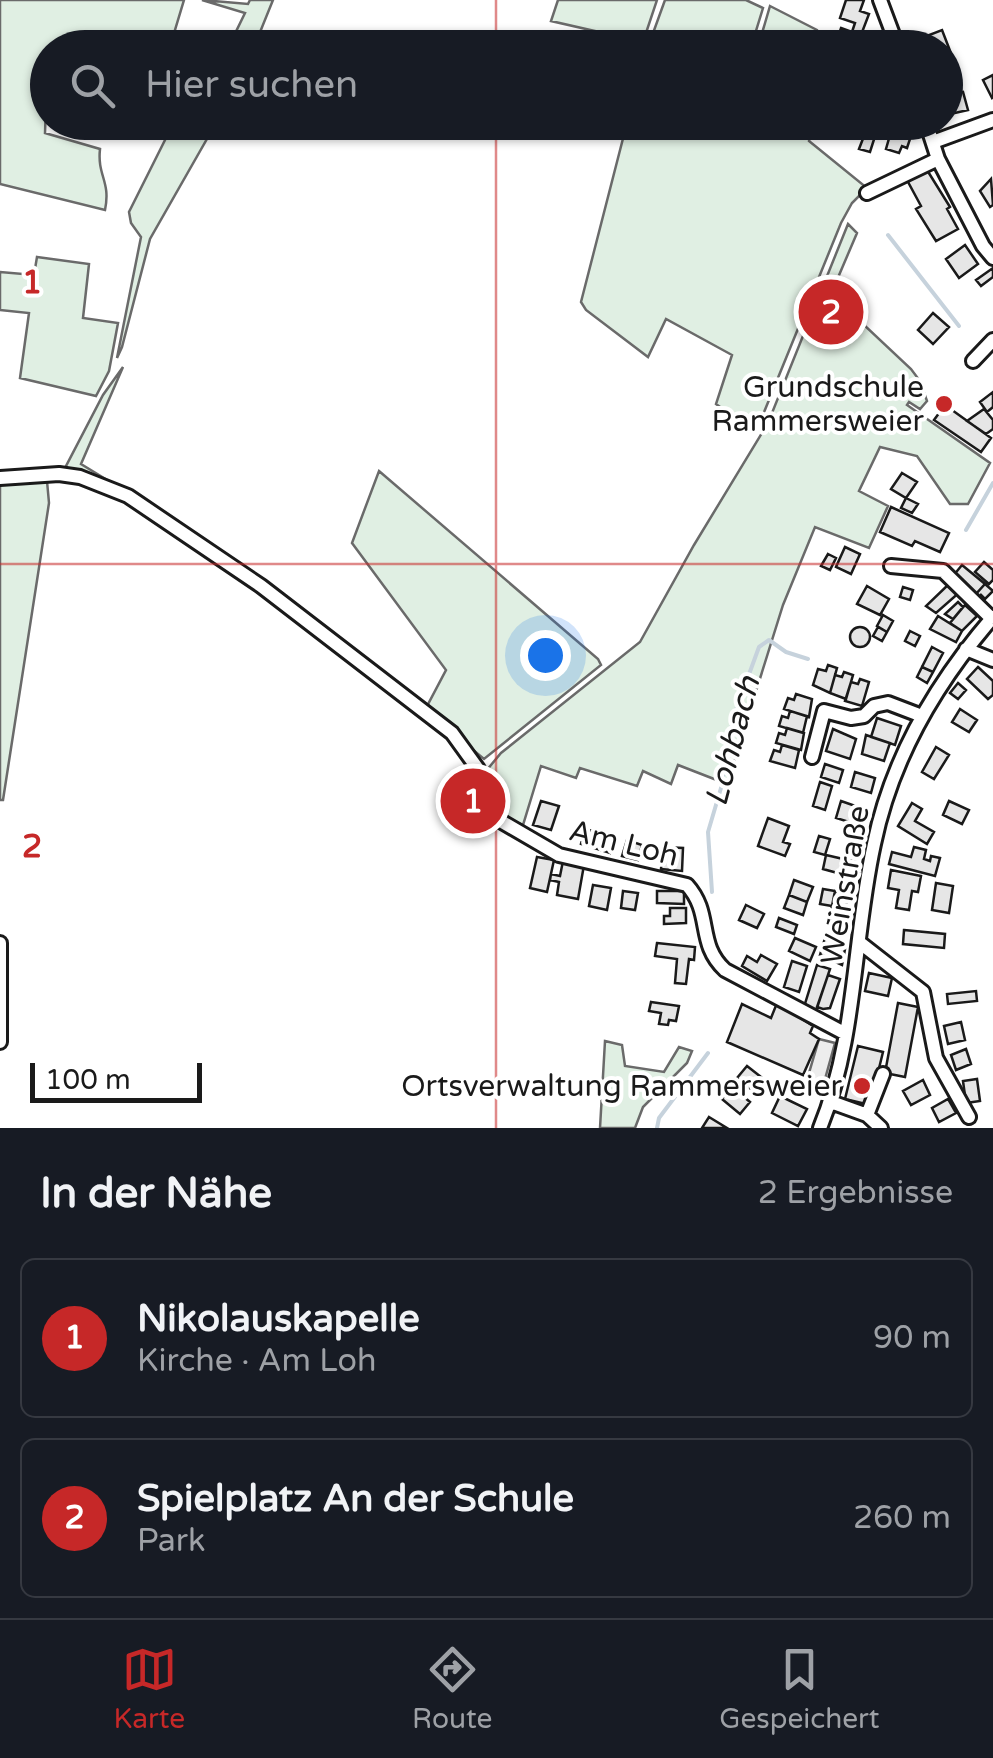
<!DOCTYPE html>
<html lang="de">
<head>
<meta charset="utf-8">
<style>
	body { margin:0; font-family:"Varela Round",sans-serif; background:#20242c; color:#f1f3f6 }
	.scale { position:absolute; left:30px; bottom:25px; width:172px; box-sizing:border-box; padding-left:10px; border:5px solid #1a1a1a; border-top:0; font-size:28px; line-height:35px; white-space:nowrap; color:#1a1a1a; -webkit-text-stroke:8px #fff; paint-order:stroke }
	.you { position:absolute; left:545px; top:655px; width:35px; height:35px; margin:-25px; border:8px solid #fff; border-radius:50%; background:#1a73e8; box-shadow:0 0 0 15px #1a73e833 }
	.badge { display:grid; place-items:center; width:65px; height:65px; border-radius:50%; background:#c62828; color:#fff; font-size:32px; font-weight:700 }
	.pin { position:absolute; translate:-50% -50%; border:5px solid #fff; box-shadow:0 2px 10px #0006 }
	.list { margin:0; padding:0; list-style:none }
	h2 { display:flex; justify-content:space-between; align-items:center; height:130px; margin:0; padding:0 40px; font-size:42px }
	h2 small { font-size:32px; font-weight:400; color:#9ea1a6 }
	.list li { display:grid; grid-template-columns:65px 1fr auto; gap:30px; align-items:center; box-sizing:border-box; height:160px; margin:0 20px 20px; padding:0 20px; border:2px solid #363941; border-radius:15px }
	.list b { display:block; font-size:38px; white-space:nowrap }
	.list p { margin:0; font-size:32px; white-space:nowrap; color:#9ea1a6 }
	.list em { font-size:32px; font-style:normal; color:#9ea1a6 }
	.icon { flex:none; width:55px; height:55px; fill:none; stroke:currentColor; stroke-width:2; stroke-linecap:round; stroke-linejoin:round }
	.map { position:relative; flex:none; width:993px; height:1128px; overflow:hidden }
	.search { position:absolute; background:#171b24; box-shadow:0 2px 8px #0004; left:30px; right:30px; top:30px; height:110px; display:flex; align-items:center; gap:25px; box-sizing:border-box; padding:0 35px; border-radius:55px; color:#9ea1a6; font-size:38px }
	.sheet { height:490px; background:#171b24 }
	nav { display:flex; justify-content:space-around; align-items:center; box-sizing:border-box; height:140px; border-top:2px solid #363941; background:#171b24; font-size:28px; color:#9ea1a6 }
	nav a { display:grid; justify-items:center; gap:5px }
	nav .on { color:#c62828 }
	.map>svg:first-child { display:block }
	.green { fill:#e0efe3; stroke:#6a6a6a; stroke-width:2.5 }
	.parking { fill:#ededed; stroke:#6a6a6a; stroke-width:2.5 }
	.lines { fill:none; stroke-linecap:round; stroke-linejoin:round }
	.stream { stroke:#c6d2dc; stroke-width:4 }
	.building { fill:#e6e6e6; stroke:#1a1a1a; stroke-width:2.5 }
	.minor-casing { stroke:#1a1a1a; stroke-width:18 }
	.minor { stroke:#fff; stroke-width:12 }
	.fence { stroke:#1a1a1a; stroke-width:2.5; stroke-dasharray:12 5; stroke-linecap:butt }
	.grid { fill:none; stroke:#c62828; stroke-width:2.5; stroke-opacity:0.55 }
	.poi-dot { fill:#c62828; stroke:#fff; stroke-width:4 }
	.labels { text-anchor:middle; stroke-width:8; stroke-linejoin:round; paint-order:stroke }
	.poi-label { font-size:30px; fill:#1a1a1a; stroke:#fff; text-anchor:end }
	.street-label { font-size:30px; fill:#1a1a1a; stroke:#fff }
	.water-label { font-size:32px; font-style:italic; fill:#1a1a1a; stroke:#fff }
	.grid-label { font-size:32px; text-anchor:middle; font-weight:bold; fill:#c62828; stroke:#fff; stroke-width:8; stroke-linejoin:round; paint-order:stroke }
</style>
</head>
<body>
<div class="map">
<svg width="993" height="1128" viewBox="0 0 993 1128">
	<rect width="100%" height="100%" fill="#fff"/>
	<!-- green -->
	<path class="green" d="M0,0h184l-12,40 43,7 -167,1 -3,85 55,16c-3,27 11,32 5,61l-105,-26z
		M202,0l46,4 2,-4h23l-19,47 -26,1 17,-35z
		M558,0h99l-14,42 -92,-21z
		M665,0h81l17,8 -12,39h-103z
		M770,6l47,24 3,17h-62z
		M147,123h69l-66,116 -28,108 -5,11 24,-121 -10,-14 -2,-11 41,-82z
		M553,123h67l-4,15z
		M627,123h186l-4,18 58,47 -15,15 -11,20 -83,204 -9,1 -33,-24 16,-49 -66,-36 -18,38 -62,-47 -5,-8z
		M848,224l9,9 -26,61 80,75 9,12 7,20 -7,8 -11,-7 -2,3 83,58 -22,41h-18l-33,-48 -37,-9 -21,44 29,15 -19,42 -54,-21 -32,78 -56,179 -49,-19 -7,19 -28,-13 -6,15 -57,-18 -4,10 -35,-12 -18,59c-31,-12 -33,-18 -42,-48l20,-24 139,-111 54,-97 74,-122z
		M37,257l52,7 -6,54 35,5 -9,48 -13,25 -76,-18 9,-65 -29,-3v-38l34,3z
		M123,367l-42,97 72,44 -89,-38 39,-75z
		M379,471l219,188 3,6 -117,94 -59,-49 21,-40 -94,-127z
		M47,481l2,22 -46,297h-3v-317z
		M605,1041l17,4 3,21 39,6 15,-25 13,4 -5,12 -44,44 -8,21h-35z"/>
	<!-- parking -->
	<path class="parking" d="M819,1039l16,4 -15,54 -16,-7z"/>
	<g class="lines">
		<!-- stream -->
		<path class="stream" d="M888,235l71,91
			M966,530l27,-47
			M712,892l-4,-60 13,-44 12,-70 26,-71 10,-7 17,12 22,7
			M657,1128l2,-10 49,-65"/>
	</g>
	<!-- building -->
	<path class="building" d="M846,0h18l-4,11 9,3 -8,21 -9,-3 3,-9 -15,-5z
		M841,28l11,4 -3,8 14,4 -1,4 -27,-2z
		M942,30l10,26 -6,3v-11h-33l-2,-6z
		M993,75v22l-1,1 -9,-18z
		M948,79l5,15 10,-2 5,18 -22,5v-35z
		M852,122h10l15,8 -7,22 -11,-3 5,-13 -15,-5z
		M880,122h19l-1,4 10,4 -1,5 4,1 -4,12 -5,-2 -3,7 -13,-4 4,-14 -13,-5z
		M927,170l23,37 -3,2 11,20 -22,12 -20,-32 5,-3 -14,-26z
		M991,179l2,26 -3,2 -10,-16z
		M965,245l13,19 -19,14 -13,-19z
		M993,268v9l-12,9 -5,-6z
		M933,313l16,14 -16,17 -15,-14z
		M993,392v15l-6,5 -7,-10z
		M945,405l46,33 -10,14 -47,-32z
		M984,409l9,11v9l-7,5 -19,-13z
		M902,473l15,9 -11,16 -15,-9z
		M906,498l12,6 -6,9 -11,-5z
		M891,507l58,26 -9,19 -25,-11 -3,5 -32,-14z
		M845,547l15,7 -9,20 -15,-7z
		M828,554l8,4 -6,12 -9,-4z
		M984,562l9,8v10l-4,4 -14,-12z
		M962,565l23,19 -10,11 -22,-19z
		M951,582l10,9 -25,22 -10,-7z
		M985,584l8,7 -8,8 -4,-4 -3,4 -3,-4z
		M867,586l22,13 -9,16 -23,-11z
		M903,587l10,3 -3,10 -10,-3z
		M958,602l5,5 -10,12 -8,-5z
		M965,605l12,11 -15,15 -12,-8z
		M883,615l10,6 -6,11 -10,-6z
		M938,616l24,15 -6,11 -26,-13z
		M878,627l9,5 -5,9 -9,-5z
		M850 637a10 10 0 1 1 20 0a10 10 0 1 1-20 0Z
		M910,631l10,5 -5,10 -10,-5z
		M932,647l11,6 -10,19 -11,-5z
		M828,665l9,3 -7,25 -17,-8 5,-16 8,2z
		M922,667l11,5 -6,11 -10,-6z
		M978,667l15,14v14l-5,4 -21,-20z
		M844,672l9,3 -7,24 -16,-6 5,-18 7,2z
		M860,679l9,3 -7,24 -17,-5 6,-19 7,2z
		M958,683l8,7 -8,9 -8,-6z
		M796,694l16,5 -3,18 -25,-8 4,-11 6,2z
		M960,709l17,11 -8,12 -17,-10z
		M790,711l17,5 -4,17 -24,-7 3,-10 6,2z
		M877,718l24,8 -6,19 -24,-8z
		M787,728l17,5 -3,17 -25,-7 3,-10 6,2z
		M833,729l23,10 -6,20 -24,-8z
		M866,735l24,8 -6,18 -22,-7z
		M782,745l17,5 -4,18 -25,-7 4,-11 6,2z
		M936,747l13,8 -15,24 -12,-7z
		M825,764l18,6 -4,13 -18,-6z
		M855,772l20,6 -4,15 -20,-6z
		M820,782l12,4 -7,24 -12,-4z
		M541,801l18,5 -8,24 -18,-5z
		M841,801l26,9 -5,16 -26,-8z
		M949,801l20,9 -7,14 -19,-9z
		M912,803l10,6 -7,12 19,11 -7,12 -29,-18z
		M768,818l21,8 -6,16 7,2 -5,12 -27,-10z
		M585,829l29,8 -4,16 -29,-9z
		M819,836l11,3 -5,16 -11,-3z
		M627,840l15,5 -4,15 -16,-4z
		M663,847l20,1 -1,23 -21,-2z
		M914,847l12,3 -2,9 6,2 1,-5 9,2 -5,18 -46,-12 3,-12 19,5z
		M826,855l30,7 -4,15 -29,-8z
		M537,857l17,3 -7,32 -17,-4z
		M563,861l21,4 -6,34 -21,-4 2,-13 -9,-2 1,-6 9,2z
		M891,870l30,6 -3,16 -6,-1 -3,19 -13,-2 3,-18 -11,-2z
		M794,880l19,7 -6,15 -18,-7z
		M936,883l17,3 -4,27 -17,-3z
		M593,885l18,3 -4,22 -18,-4z
		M823,889l12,2 -3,15 -12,-2z
		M623,891l15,2 -3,17 -14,-2z
		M657,891h27v13l-27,-1z
		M835,891l14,3 -4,16 -13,-4z
		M789,895l18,7 -4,13 -19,-7z
		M746,905l18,9 -7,14 -18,-8z
		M832,906l13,4 -3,16 -14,-3z
		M670,908h16v15l-22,1v-8h6z
		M779,918l18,7 -3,9 -18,-7z
		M904,930l41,4 -1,14 -41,-4z
		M795,938l21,9 -6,14 -21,-10z
		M825,938l21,6 -4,21 -22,-10z
		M657,943l38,4 -1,13 -5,-1 -3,25 -11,-1 2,-24 -22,-3z
		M761,955l16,9 -10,17 -25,-15 5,-10 10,6z
		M792,961l15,5 -8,26 -15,-5z
		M817,965l13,4 -14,42 -12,-4z
		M869,973l23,5 -4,18 -23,-5z
		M828,975l12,4 -10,29 -7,1 -6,-2z
		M976,991l1,10 -29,3 -1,-10z
		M651,1002l28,4 -3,15 -7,-1 -1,5 -9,-1 2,-11 -12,-2z
		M777,1003l36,23 -3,7 9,6 -16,36 -76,-33 15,-38 29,14z
		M898,1003l20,4 -13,70 -20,-4z
		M961,1022l4,18 -17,4 -4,-18z
		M858,1046l25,6 -13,53 -25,-6z
		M966,1049l5,15 -15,6 -5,-15z
		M747,1066l14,11 -10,12 -14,-11z
		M977,1079l3,22 -14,2 -3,-22z
		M923,1080l7,15 -19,10 -8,-14z
		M732,1087l18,15 -10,12 -18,-15z
		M780,1096l27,13 -9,17 -26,-13z
		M948,1099l8,14 -17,9 -7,-14z
		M709,1117l18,11h-25z"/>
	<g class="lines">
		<!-- minor casing -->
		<g class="minor-casing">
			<path id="minor" d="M880,0l18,48
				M926,122l12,37 45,87 10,12
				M933,142l60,-22
				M867,193l71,-34
				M973,361l20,-21
				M0,478l59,-4 21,3 48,19 133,90 191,147 26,36 3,24 11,23 67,39 128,30c26,29 9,58 38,85l121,64
				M891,566l52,5 48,47
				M966,649l27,11
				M812,757l12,-46 27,7 13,-2 10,-10 14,-3 34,13
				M859,942l64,50 13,66 33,59
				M0,943v99
				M831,1102l36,13 14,13
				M867,1115l16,-41
				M820,1128c37,-90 33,-190 54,-284 18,-87 62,-161 119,-227"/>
		</g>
		<!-- minor -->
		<use href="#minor" class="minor"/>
		<!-- fence -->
		<path class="fence" d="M815,321l8,-14"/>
	</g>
	<!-- grid -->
	<path class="grid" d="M496,0v48M496,122v1006M0,564h993"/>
	<!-- markers -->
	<g class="poi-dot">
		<circle cx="944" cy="404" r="10"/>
		<circle cx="862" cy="1086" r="10"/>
	</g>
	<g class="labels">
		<!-- poi labels -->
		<g class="poi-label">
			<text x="924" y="397">Grundschule<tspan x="924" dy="34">Rammersweier</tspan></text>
			<text x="842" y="1096">Ortsverwaltung Rammersweier</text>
		</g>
		<!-- street labels -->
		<g class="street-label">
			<text transform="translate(624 843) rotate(14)" y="10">Am Loh</text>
			<text transform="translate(845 885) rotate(-80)" y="10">Weinstraße</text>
		</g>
		<!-- water labels -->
		<g class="water-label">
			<text transform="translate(732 741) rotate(-75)" y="11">Lohbach</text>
		</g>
	</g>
	<g class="grid-label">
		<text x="32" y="293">1</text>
		<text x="32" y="857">2</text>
	</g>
</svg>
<div class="scale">100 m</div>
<div class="you"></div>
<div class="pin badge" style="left:473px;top:801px">1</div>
<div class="pin badge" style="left:831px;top:312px">2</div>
<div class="search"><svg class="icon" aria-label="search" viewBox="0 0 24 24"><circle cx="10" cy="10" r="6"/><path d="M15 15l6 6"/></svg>Hier suchen</div>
</div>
<section class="sheet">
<h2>In der Nähe<small>2 Ergebnisse</small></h2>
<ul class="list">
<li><span class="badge">1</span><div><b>Nikolauskapelle</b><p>Kirche · Am Loh</p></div><em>90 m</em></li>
<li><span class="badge">2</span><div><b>Spielplatz An der Schule</b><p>Park</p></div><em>260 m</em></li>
</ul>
</section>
<nav>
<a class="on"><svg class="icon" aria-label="map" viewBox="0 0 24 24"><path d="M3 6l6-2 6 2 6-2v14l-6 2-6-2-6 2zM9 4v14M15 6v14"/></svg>Karte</a>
<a><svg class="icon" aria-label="directions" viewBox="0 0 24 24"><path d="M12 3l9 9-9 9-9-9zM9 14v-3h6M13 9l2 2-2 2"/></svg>Route</a>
<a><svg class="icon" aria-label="saved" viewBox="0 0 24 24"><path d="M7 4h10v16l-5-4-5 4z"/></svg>Gespeichert</a>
</nav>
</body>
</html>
